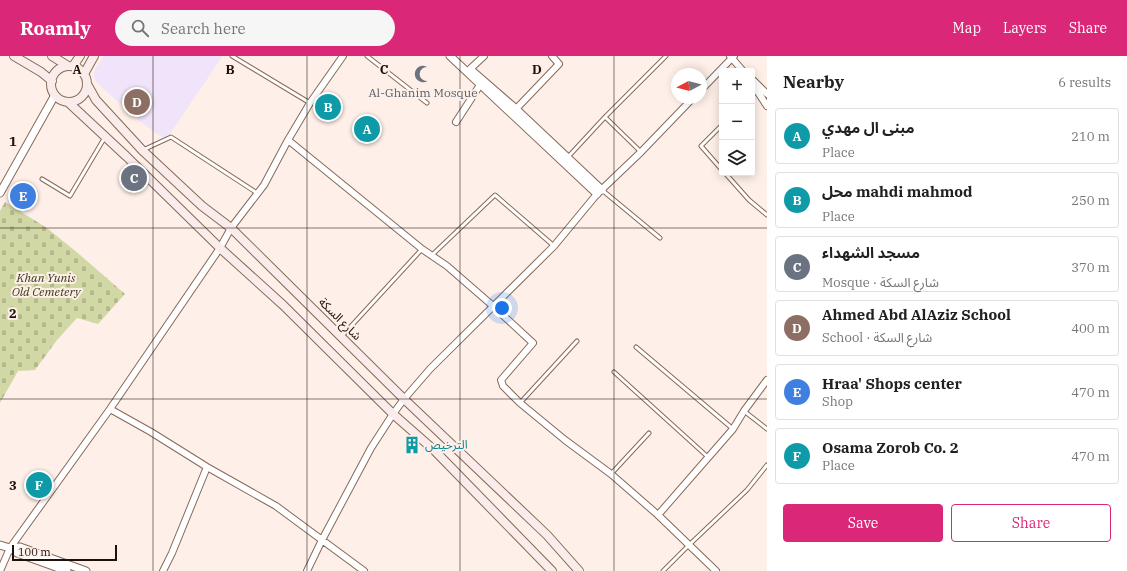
<!DOCTYPE html>
<html lang="en">
<head>
<meta charset="utf-8">
<style>
	body { margin:0; font-family:"IBM Plex Serif","Noto Sans Arabic",serif; background:#f6f6f6; color:#202124 }
	.controls { position:absolute; right:12px; top:12px; display:grid; overflow:hidden; border-radius:4px; box-shadow:0 2px 10px #0003 }
	.controls button { width:36px; height:36px; display:grid; place-items:center; padding:0; border:0; border-bottom:1px solid #e0e0e0; background:#fff; color:#202124; font:20px sans-serif }
	.compass { position:absolute; left:671px; top:12px; width:36px; height:36px; border-radius:50%; background:#fff; box-shadow:0 2px 10px #0003; rotate:263deg }
	.scale { position:absolute; left:12px; bottom:10px; width:105px; box-sizing:border-box; padding-left:4px; border:2px solid #1d110b; border-top:0; font-size:11px; line-height:14px; white-space:nowrap; color:#1d110b; -webkit-text-stroke:3px #fef0e9; paint-order:stroke }
	.you { position:absolute; left:502px; top:252px; width:14px; height:14px; margin:-10px; border:3px solid #fff; border-radius:50%; background:#1a73e8; box-shadow:0 0 0 6px #1a73e833 }
	.badge { display:grid; place-items:center; width:26px; height:26px; border-radius:50%; background:#db2777; color:#fff; font-size:13px; font-weight:700 }
	.pin { position:absolute; translate:-50% -50%; border:2px solid #fff; box-shadow:0 1px 4px #0006 }
	.list { margin:0; padding:0; list-style:none }
	h2 { display:flex; justify-content:space-between; align-items:center; height:52px; margin:0; padding:0 16px; font-size:17px }
	h2 small { font-size:13px; font-weight:400; color:#757577 }
	.list li { display:grid; grid-template-columns:26px 1fr auto; gap:12px; align-items:center; box-sizing:border-box; height:56px; margin:0 8px 8px; padding:0 8px; border:1px solid #e0e0e0; border-radius:4px }
	.list b { display:block; font-size:15px; white-space:nowrap }
	.list p { margin:0; font-size:13px; white-space:nowrap; color:#757577 }
	.list em { font-size:13px; font-style:normal; color:#757577 }
	.actions { display:flex; gap:8px; padding:12px 16px }
	.actions a { flex:1; padding:9px 0; border:1px solid #db2777; border-radius:4px; text-align:center; font-size:14px; color:#db2777 }
	.actions .main { background:#db2777; color:#fff }
	.icon { flex:none; width:22px; height:22px; fill:none; stroke:currentColor; stroke-width:2; stroke-linecap:round; stroke-linejoin:round }
	.map { position:relative; flex:none; width:767px; height:515px; overflow:hidden }
	header { display:flex; align-items:center; gap:24px; box-sizing:border-box; height:56px; padding:0 20px; background:#db2777; color:#fff }
	header strong { font-size:19px }
	nav { display:flex; gap:22px; margin-inline-start:auto; font-size:14px }
	.search { width:280px; height:36px; background:#f6f6f6; display:flex; align-items:center; gap:10px; box-sizing:border-box; padding:0 14px; border-radius:22px; color:#757577; font-size:15px }
	main { display:flex }
	aside { flex:1; background:#fff }
	.map>svg:first-child { display:block }
	.education { fill:#efe4f9 }
	.cemetery { fill:url(#cemetery-stones) }
	.lines { fill:none; stroke-linecap:round; stroke-linejoin:round }
	.service-casing { stroke:#866958; stroke-width:5 }
	.minor-casing { stroke:#866958; stroke-width:8 }
	.tertiary-casing { stroke:#866958; stroke-width:9 }
	.secondary-casing { stroke:#866958; stroke-width:10 }
	.service { stroke:#fff; stroke-width:3 }
	.minor { stroke:#fff; stroke-width:6 }
	.tertiary { stroke:#fff; stroke-width:7 }
	.secondary { stroke:#fbecec; stroke-width:8 }
	.grid { fill:none; stroke:#1d110b; stroke-width:1; stroke-opacity:0.55 }
	.labels { text-anchor:middle; stroke-width:4; stroke-linejoin:round; paint-order:stroke }
	.worship-label { font-size:12px; fill:#5b616d; stroke:#fef0e9 }
	.park-label { font-size:12px; font-style:italic; fill:#363917; stroke:#fef0e9 }
	.street-label { font-size:12px; fill:#1d110b; stroke:#fef0e9 }
	.culture-label { font-size:12px; fill:#0d838f; stroke:#fef0e9; text-anchor:start }
	.grid-label { font-size:13px; text-anchor:middle; font-weight:bold; fill:#1d110b; stroke:#fef0e9; stroke-width:4; stroke-linejoin:round; paint-order:stroke }
</style>
</head>
<body>
<header>
<strong>Roamly</strong>
<div class="search"><svg class="icon" aria-label="search" viewBox="0 0 24 24"><circle cx="10" cy="10" r="6"/><path d="M15 15l6 6"/></svg>Search here</div>
<nav><a>Map</a><a>Layers</a><a>Share</a></nav>
</header>
<main>
<div class="map">
<svg width="767" height="515" viewBox="0 0 767 515">
	<defs>
		<pattern id="cemetery-stones" width="16" height="16" patternUnits="userSpaceOnUse"><rect width="16" height="16" fill="#d1d8a5"/><path d="M2 7V4a2 2 0 0 1 4 0v3zM10 15v-3a2 2 0 0 1 4 0v3z" fill="#b3b88d"/></pattern>
	</defs>
	<rect width="100%" height="100%" fill="#fef0e9"/>
	<!-- education -->
	<path class="education" d="M104,0h117l1,1 -55,81 -5,-1 -21,-15 -45,-40 -2,-5v-3l1,-5z"/>
	<!-- cemetery -->
	<path class="cemetery" d="M5,146l42,26 32,26 46,40 -27,30 -21,-6 -20,22 -22,30 -17,1 -18,32v-192z"/>
	<g class="lines">
		<!-- service casing -->
		<g class="service-casing">
			<path id="service" d="M232,0l78,47
				M367,0l60,47
				M752,39l5,-5
				M722,69l-21,21 21,24
				M143,94l28,-13 86,56
				M641,96l-36,-35 61,-61
				M568,101l37,-40
				M725,117l24,27 18,15
				M42,123l28,17 35,-59
				M602,134l58,48
				M432,199l63,-60 59,51
				M342,280l80,-87
				M636,291l97,82
				M614,316l95,86
				M520,347l57,-62
				M744,355l23,18
				M611,418l38,-41
				M663,515l26,-26 58,-55 20,-25"/>
		</g>
		<!-- minor casing -->
		<g class="minor-casing">
			<path id="minor" d="M730,0l13,15
				M470,13l14,-13
				M753,24l14,14
				M752,27l15,23
				M701,34l33,-34
				M516,53l43,-45 -7,-8
				M456,66l24,-37
				M288,84l134,109 25,17 46,40 40,37 -32,37 2,6 17,17 45,37 46,34 47,41 58,56
				M110,353l41,23 56,35 69,39 88,65
				M658,459l75,-86 11,-18 23,-31
				M0,515l10,-23 100,-139 110,-161 11,-20 33,-43 24,-45 22,-37 33,-47
				M163,515l9,-18 35,-86
				M307,515l15,-31 49,-92 22,-34 11,-15 26,-30 124,-123 43,-52 44,-42 52,-54"/>
		</g>
		<!-- tertiary casing -->
		<g class="tertiary-casing">
			<path id="tertiary" d="M450,0l147,138
				M471,14l45,39 86,81
				M0,137l55,-98
				M0,489l10,3 7,5 50,18
				M10,492l10,-1 66,24"/>
		</g>
		<!-- secondary casing -->
		<g class="secondary-casing">
			<path id="secondary" d="M14,0l27,16 11,9
				M52,0l16,10
				M73,10l7,-10
				M51 28a18 18 0 1 1 36 0a18 18 0 1 1-36 0Z
				M84,18l10,-18
				M87,28l9,16 46,50 60,56 29,22 173,171 143,136 32,36
				M68,46l58,54 94,92 63,57 110,109 41,36 118,121"/>
		</g>
		<!-- service -->
		<use href="#service" class="service"/>
		<!-- minor -->
		<use href="#minor" class="minor"/>
		<!-- tertiary -->
		<use href="#tertiary" class="tertiary"/>
		<!-- secondary -->
		<use href="#secondary" class="secondary"/>
	</g>
	<!-- grid -->
	<path class="grid" d="M153,0v515M307,0v515M460,0v515M614,0v515M0,172h767M0,343h767"/>
	<!-- icons -->
	<defs>
		<g id="mosque-bare" transform="scale(1.38)"><path d="M3.5-4.9A6 6 0 1 0 3.5 4.9A5 5 0 1 1 3.5-4.9Z" fill="#6b7280" stroke="#fef0e9" stroke-width="2.5" paint-order="stroke"/></g>
		<g id="building-bare" transform="scale(1.38)"><path d="M-4-6H4V6H1V3H-1V6H-4ZM-2.5-4.3h1.7v1.8h-1.7ZM.8-4.3h1.7v1.8H.8ZM-2.5-1h1.7V.8h-1.7ZM.8-1h1.7V.8H.8Z" fill="#0f9aa8" stroke="#fef0e9" stroke-width="2.5" paint-order="stroke"/></g>
	</defs>
	<g fill-rule="evenodd">
		<use href="#mosque-bare" x="423" y="18"/>
		<use href="#building-bare" x="412" y="389"/>
	</g>
	<g class="labels">
		<!-- worship labels -->
		<g class="worship-label">
			<text x="423" y="41">Al-Ghanim Mosque</text>
		</g>
		<!-- park labels -->
		<g class="park-label">
			<text x="46" y="226">Khan Yunis<tspan x="46" dy="14">Old Cemetery</tspan></text>
		</g>
		<!-- street labels -->
		<g class="street-label">
			<text transform="translate(340 263) rotate(45)" y="4">شارع السكة</text>
		</g>
		<!-- culture labels -->
		<g class="culture-label">
			<text x="425" y="393">الترخيص</text>
		</g>
	</g>
	<g class="grid-label">
		<text x="77" y="18">A</text>
		<text x="230" y="18">B</text>
		<text x="384" y="18">C</text>
		<text x="537" y="18">D</text>
		<text x="13" y="90">1</text>
		<text x="13" y="262">2</text>
		<text x="13" y="434">3</text>
	</g>
</svg>
<div class="controls">
<button>+</button>
<button>−</button>
<button><svg class="icon" aria-label="layers" viewBox="0 0 24 24"><path d="M12 4l9 5-9 5-9-5zM3 14l9 5 9-5"/></svg></button>
</div>
<svg class="compass" viewBox="-18 -18 36 36"><path d="M0-13l5 13h-10z" fill="#e53935"/><path d="M0 13l5-13h-10z" fill="#757577"/></svg>
<div class="scale">100 m</div>
<div class="you"></div>
<div class="pin badge" style="left:367px;top:73px;background:#0f9aa8">A</div>
<div class="pin badge" style="left:328px;top:51px;background:#0f9aa8">B</div>
<div class="pin badge" style="left:134px;top:122px;background:#6b7280">C</div>
<div class="pin badge" style="left:137px;top:46px;background:#8d6e63">D</div>
<div class="pin badge" style="left:23px;top:140px;background:#3f7fe0">E</div>
<div class="pin badge" style="left:39px;top:429px;background:#0f9aa8">F</div>
</div>
<aside>
<h2>Nearby<small>6 results</small></h2>
<ul class="list">
<li><span class="badge" style="background:#0f9aa8">A</span><div><b>مبنى ال مهدي</b><p>Place</p></div><em>210 m</em></li>
<li><span class="badge" style="background:#0f9aa8">B</span><div><b>محل mahdi mahmod</b><p>Place</p></div><em>250 m</em></li>
<li><span class="badge" style="background:#6b7280">C</span><div><b>مسجد الشهداء</b><p>Mosque · شارع السكة</p></div><em>370 m</em></li>
<li><span class="badge" style="background:#8d6e63">D</span><div><b>Ahmed Abd AlAziz School</b><p>School · شارع السكة</p></div><em>400 m</em></li>
<li><span class="badge" style="background:#3f7fe0">E</span><div><b>Hraa' Shops center</b><p>Shop</p></div><em>470 m</em></li>
<li><span class="badge" style="background:#0f9aa8">F</span><div><b>Osama Zorob Co. 2</b><p>Place</p></div><em>470 m</em></li>
</ul>
<div class="actions"><a class="main">Save</a><a>Share</a></div>
</aside>
</main>
</body>
</html>
